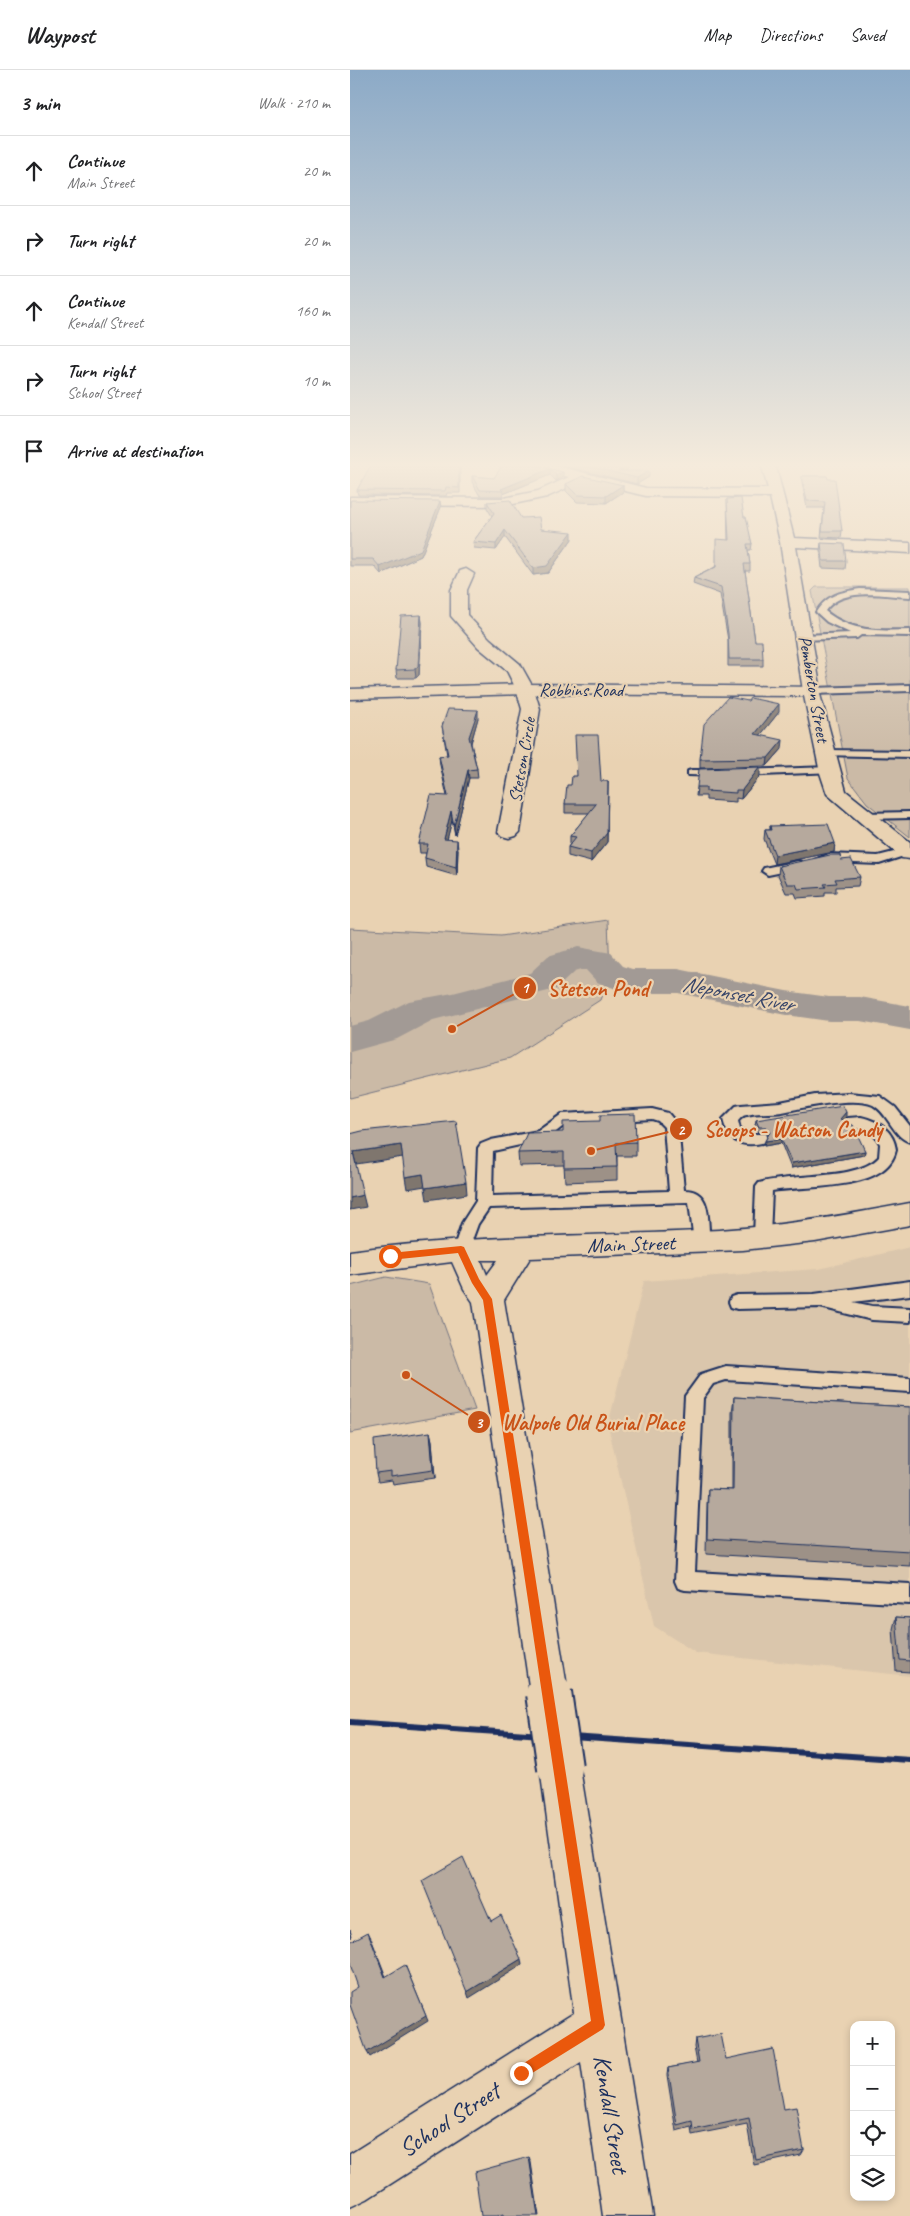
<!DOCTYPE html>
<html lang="en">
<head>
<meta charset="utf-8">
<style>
	body { margin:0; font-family:Caveat,sans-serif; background:#f6f6f6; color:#202124 }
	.controls { position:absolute; right:15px; bottom:15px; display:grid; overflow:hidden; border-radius:10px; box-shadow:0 2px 8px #0003 }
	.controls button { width:45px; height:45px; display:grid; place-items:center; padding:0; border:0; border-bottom:1px solid #e0e0e0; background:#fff; color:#202124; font:25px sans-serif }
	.stop { position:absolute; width:15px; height:15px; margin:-11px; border:4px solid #ea580c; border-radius:50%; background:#fff }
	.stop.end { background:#ea580c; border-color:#fff; box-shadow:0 1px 5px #0008 }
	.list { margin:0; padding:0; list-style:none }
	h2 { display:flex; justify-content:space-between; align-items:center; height:65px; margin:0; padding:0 20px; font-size:21px }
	h2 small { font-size:16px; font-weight:400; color:#757577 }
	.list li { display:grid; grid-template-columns:32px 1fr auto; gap:15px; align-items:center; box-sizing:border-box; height:70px; padding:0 20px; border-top:1px solid #e0e0e0 }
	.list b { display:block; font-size:19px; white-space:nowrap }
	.list p { margin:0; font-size:16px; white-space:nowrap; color:#757577 }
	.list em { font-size:16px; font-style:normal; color:#757577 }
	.icon { flex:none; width:28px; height:28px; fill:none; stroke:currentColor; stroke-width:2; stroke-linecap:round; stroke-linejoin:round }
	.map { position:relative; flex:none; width:560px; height:2146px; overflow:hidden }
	header { display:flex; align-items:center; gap:30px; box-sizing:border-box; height:70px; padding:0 25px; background:#fff; border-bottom:1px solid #e0e0e0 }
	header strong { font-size:24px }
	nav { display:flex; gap:28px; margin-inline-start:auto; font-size:18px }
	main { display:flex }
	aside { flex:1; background:#fff }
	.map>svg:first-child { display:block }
	.built { fill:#dac6ac }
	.green { fill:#cbbaa6; stroke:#737482 }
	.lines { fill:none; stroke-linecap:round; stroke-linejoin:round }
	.river { fill:#a29a95; fill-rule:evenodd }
	.lane-casing { stroke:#1b2f5e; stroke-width:4 }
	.street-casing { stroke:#1b2f5e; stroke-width:3 }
	.secondary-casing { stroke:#1b2f5e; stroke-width:3 }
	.lane { fill:#e9d2b2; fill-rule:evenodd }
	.street { fill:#e9d2b2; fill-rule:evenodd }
	.secondary { fill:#e9d2b2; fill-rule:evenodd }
	.rail { stroke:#1b2f5e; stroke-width:6 }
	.secondary-bridge-casing { stroke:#1b2f5e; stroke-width:48; stroke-linecap:butt }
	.secondary-bridge { stroke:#e9d2b2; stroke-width:44 }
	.wall { fill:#9d9187; stroke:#1b2f5e }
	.shaded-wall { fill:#7f766e; stroke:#1b2f5e }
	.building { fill:#b6a99d; stroke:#1b2f5e }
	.route { fill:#ea580c }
	.labels { text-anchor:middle; stroke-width:4.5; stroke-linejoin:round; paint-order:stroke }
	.far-street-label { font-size:18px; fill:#1b2f5e; stroke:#e9d2b2 }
	.street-label { font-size:21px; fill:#1b2f5e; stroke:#e9d2b2 }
	.water-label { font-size:22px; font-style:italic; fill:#364469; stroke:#e9d2b2 }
	.near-street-label { font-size:25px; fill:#1b2f5e; stroke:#e9d2b2 }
	.leader { fill:none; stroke:#c95318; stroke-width:2 }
	.callout-dot { fill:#c95318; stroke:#e9d2b2; stroke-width:2 }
	.mark-label { font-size:15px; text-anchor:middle; font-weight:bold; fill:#fff }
	.callout-label { font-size:22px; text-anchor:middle; font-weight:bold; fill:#c95318; stroke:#e9d2b2; stroke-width:4.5; stroke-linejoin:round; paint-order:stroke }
</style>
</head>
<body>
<header>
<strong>Waypost</strong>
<nav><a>Map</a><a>Directions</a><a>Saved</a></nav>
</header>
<main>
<aside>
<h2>3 min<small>Walk · 210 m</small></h2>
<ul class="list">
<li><svg class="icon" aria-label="ahead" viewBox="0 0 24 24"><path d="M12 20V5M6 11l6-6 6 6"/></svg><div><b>Continue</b><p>Main Street</p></div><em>20 m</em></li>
<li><svg class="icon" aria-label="right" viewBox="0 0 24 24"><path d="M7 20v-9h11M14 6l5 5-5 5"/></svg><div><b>Turn right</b></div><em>20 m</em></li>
<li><svg class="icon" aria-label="ahead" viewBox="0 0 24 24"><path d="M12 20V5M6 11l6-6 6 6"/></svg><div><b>Continue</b><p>Kendall Street</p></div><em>160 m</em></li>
<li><svg class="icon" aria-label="right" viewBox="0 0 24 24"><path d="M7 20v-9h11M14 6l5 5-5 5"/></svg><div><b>Turn right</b><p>School Street</p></div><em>10 m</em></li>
<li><svg class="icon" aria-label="arrive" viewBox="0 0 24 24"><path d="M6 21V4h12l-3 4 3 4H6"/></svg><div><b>Arrive at destination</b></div></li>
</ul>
</aside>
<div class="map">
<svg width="560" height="2146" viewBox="0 0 560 2146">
	<rect width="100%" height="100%" fill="#e9d2b2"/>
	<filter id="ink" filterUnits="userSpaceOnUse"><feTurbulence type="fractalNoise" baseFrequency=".02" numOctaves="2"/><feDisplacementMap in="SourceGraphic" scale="10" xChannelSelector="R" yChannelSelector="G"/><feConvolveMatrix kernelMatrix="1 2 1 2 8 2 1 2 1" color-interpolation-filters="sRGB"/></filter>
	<g filter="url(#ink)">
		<!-- built -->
		<path class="built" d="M560,1177v429l-214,-23 -42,-27 -46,-201 36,-144 175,-12z"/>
		<!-- green -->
		<path class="green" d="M466,517h94v250l-43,-34 -19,-25 -36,-187z
			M258,850l2,54 -10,26 -90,58 -160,40v-170l151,8z
			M36,1207l43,7 46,126 -125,23v-147z"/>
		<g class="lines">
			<!-- river -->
			<path class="river" d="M228,877l33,6 12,13 9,3h46l108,22 43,6h31l50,9v24l-50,-9h-31l-43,-6 -108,-22h-51l-30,-11 -11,-12h-5l-7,2 -18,17 -123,31 -36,19 -47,13v-26l19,-5 40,-20 44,-8 77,-20 18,-17z"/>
			<!-- lane casing -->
			<g class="lane-casing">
				<path id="lane" d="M510,519l50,2v6c-26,-1 -68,-11 -85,14 26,21 53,20 85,19v6l-49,-1 -4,3 -56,2v-4l3,-1 46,-2 -23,-11 -11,-10c11,-17 24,-20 44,-23z
					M560,615v6l-98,3 -5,-3 5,-3z
					M476,680l84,1v6l-88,-2 -1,-2z
					M480,697l5,3 -1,2 -93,4 -5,-3 5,-3z
					M342,700h26l5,3 -5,3 -30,-1v-4z
					M560,742v6l-45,1 -6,-3 6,-3z
					M560,778v6l-31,10 -50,-2 -9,2 -6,-4 15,-6 49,2z
					M448,791l4,1v6l-34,7 -6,-4 2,-3z
					M499,1023l31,3 15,11 15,19v16c-16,-4 -22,-29 -37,-37 -20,-9 -70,3 -91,7 -12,2 -24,0 -35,3 -4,0 -6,3 -9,6l2,8 11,5h15l2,4 -2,4c-23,6 -38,1 -43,-23l13,-13 5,-1 39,-3 35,-7z
					M302,1039l16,4 10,12 6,65c29,0 23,31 26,52l-2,4 -6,2 -6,-2 -2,-4 -5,-40 -200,6 -11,16 -11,30 -6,2 -6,-2 -2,-4 9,-27 14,-22 2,-53 3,-4 10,-4 47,-9 24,-17zM302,1049l6,2 6,6 5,64 -177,5 1,-45 54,-12 19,-15z
					M511,1047c18,4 33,14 35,33 -9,42 -90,35 -124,41l-2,45 -2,4 -6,2 -6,-2 -2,-4 2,-49 3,-4c33,-10 98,-2 120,-26l1,-13c-11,-24 -33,-10 -39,-21l7,-5z
					M560,1211v14l-57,7 19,4 38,2v14l-38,-2 -52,-13 -83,2 -6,-2 -2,-5 2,-5 6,-2 77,-1z
					M376,1296l184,12v14l-184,-12 -13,4 -10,14 -8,174 215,12v20l-225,-14 -7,-2 -3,-7 10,-185 16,-22z"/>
			</g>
			<!-- street casing -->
			<g class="street-casing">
				<path id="street" d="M174,393h21l101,25 122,1 -7,-26h14l19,75 116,5v10l-114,-6 25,144 -3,4h-12l-3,-4 -23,-149 -10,-45 -124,-1 -63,-15 -36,16 -43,9 -154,-1v-8l154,1 34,-7 31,-14 -43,-11z
					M116,499l8,5 -7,16v25l23,24 30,25 14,25 6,20 -20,123 -4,4 -7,2 -7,-2 -4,-4 24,-123 -6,-20 -9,-18 -29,-24 -27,-31v-26l9,-19z"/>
			</g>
			<!-- secondary casing -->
			<g class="secondary-casing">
				<path id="secondary" d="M175,614l293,3 28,104 64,51v17l-8,-1 -75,-64 -7,-21 -16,-77 -279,-2 -175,5v-10z
					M560,1133v22l-95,17 -72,8 -213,8 -26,42 64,393 -5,14 -14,5 -14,-5 -5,-14 -57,-391 -9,-13 -12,-27 -102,13v-24c123,-17 246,-14 369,-21 64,-4 128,-15 191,-27zM131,1190h17l-11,15z
					M210,1678l14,6 6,14 73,448h-50l-22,-154 -214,137 -17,8v-53l224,-141 -34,-245 6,-14z"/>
			</g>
			<!-- lane -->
			<use href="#lane" class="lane"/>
			<!-- street -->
			<use href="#street" class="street"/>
			<!-- secondary -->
			<use href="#secondary" class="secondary"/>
			<!-- rail -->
			<path class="rail" d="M0,1652l560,38"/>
			<!-- secondary-bridge casing -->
			<g class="secondary-bridge-casing">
				<path id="secondary-bridge" d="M199,1623l11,75"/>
			</g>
			<!-- secondary-bridge -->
			<use href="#secondary-bridge" class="secondary-bridge"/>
		</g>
		<!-- wall -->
		<path class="wall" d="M110,393v30h-13l-1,3 -88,-1 -1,-5z
			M154,393l59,9v5l-7,4 -6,-6 -47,19v2h-23l-8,-14v-6l22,2z
			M202,393h65l10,3v5l22,6 -12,7z
			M452,406h25l15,55 -1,7 -20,-1 3,-29h-17l-5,-26z
			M216,414l57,1v7l-17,11 -29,-1 -11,-11z
			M377,429l17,18 8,27 -1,6h-3l2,14v7h-5l10,70 8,18v7h-35v-26l-8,-46 -27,-10 1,-6 21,-11 13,-27z
			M0,432l91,5 -20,49 -40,18 -7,-8h-24z
			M137,432l34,16 20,11 31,10 -24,34 -15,2 -28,-38 -9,13 -22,-2 -1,-6 19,-26 -5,-8z
			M471,473l25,18 -1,8 -23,-1 -2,-18z
			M71,545l1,8 -3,52 -3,3h-19l-1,-8z
			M429,642l-19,23 22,14 -15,17 -67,2v-9z
			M128,648l-7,25 6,26 1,9h-9l-14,57 -3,-15 -5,19 11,10 -1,27 -31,-9 -1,-9 1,-5h-6l-1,-9 28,-48 -7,-31 -1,-9 8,-1 -5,-29z
			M410,706l-19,23 -5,-1v4l-30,-2v-4h-10l1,-9z
			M251,711h7l-1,61 -16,20 -23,-6v-9l2,-3v-8l19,-23h-24v-9l6,-19z
			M420,756l65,17 -1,9 -60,12 -10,-25 1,-9h5z
			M491,790l19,17 -2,9 -22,1v5h-11v4l-28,2 -2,-5h-9l-8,-18 1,-9z
			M496,1047l-3,4 22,30 -1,4 -73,13 -10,-25 -17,3 1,-5 3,-6 -2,-3h-8l-3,-7 1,-5z
			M213,1062l73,10v14h-19v24l-52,2 -1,-17 -45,1 -1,-13z
			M384,1327l176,10v159l-204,-12 1,-50 1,-15 24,1v-77z
			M80,1362l2,9 3,37 -42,6 -1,-4 -14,2 -2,-9z
			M546,1547l14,1v54l-14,-1 -3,-42z
			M345,1969l31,20 58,50 20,41 -3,5 -47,10 -7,-41 -55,11 -1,-8 -15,4 -9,-56 1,-7 29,-5 -3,-16z"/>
		<!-- shaded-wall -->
		<path class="shaded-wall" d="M277,396v5h-9z
			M200,399v6l-47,19v-3l-2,-2z
			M299,401v6l-12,7v-6z
			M213,402v5l-7,4v-6z
			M273,415v7l-17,11v-7z
			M90,431l1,6 -20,49 -40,18 -1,-7z
			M155,460v7l-9,13v-6z
			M222,462v7l-24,34 -15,2v-7z
			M71,545l1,8 -3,52 -3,3 -1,-9z
			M429,634v8l-24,30v-8z
			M128,640v8l-8,28 -1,-9z
			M433,670l-1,9 -15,17 1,-8z
			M410,697v9l-19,23 1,-9z
			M118,700l1,8 -14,57 -1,-9z
			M258,711l-1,61 -16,20v-9z
			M101,741l1,9 -7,28 -1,-9z
			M107,770l1,9 -1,27 -1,-9z
			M485,773l-1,9 -60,12 1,-9z
			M496,1042v5l-6,7v-5z
			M431,1069v4l-17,3 1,-5z
			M51,1075l2,12 -47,7 -3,-12z
			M515,1081l-1,4 -73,13 1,-5z
			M73,1104l2,12 -18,3 -2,-12z
			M116,1112l1,12 -40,6 -2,-12z
			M13,1125l3,12 -16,3v-12z
			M80,1362l2,9 3,37 -2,-8z
			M0,1859l2,7 -2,1z
			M18,1862l3,6 17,44 -3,-5z
			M171,1889l1,6 -53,33 -2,-6z
			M55,1895l23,56 -58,36 -3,-5z
			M179,2087l2,5 8,54h-1z"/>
		<!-- building -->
		<path class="building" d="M22,393h87v25l-13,-1 -1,4 -88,-1z
			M154,393h23l36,9 -7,3 -6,-6 -49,20 2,2 -23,-1 -8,-14 22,2z
			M224,393h43l10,3 -9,5h31l-12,7z
			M233,406l40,9 -17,11 -29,-1 -11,-11z
			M452,406h25l1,3h7l7,52h-20l3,-29 -18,-1z
			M391,428l3,19h2l6,27h-5l3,20h-6l11,77h7l1,18h-34l-1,-26 -7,-46 -27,-9 22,-11v-28l13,1 -2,-41z
			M1,430l89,1 -19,49 -41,17 -7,-8h-23v-57z
			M160,430l11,18 18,-1 2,12 31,3 -25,34 -14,2 -28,-38 -9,14 -23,-2 21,-29 -7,-11z
			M471,473l23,1 2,17h-23z
			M71,545l-3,52 -3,2 -19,1 5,-54z
			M378,627l20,4 2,-3 29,6 -24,30 28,6 -15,18 -68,1 4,-35z
			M98,639l30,1 -9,27 8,32 -9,1 -14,56 -3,-15 -7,28 13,1 -1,27 -31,-9 3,-14h-9l12,-49 17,1 -9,-40 9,-1 -6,-29z
			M225,665h23l3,46h7l-1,52 -16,20 -23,-6 8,-10 -6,-1 26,-32h-31l2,-19h4l1,-9h5z
			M410,697l-18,23h-6v3l-30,-2v-4h-9l2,-18z
			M478,754l7,19 -60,12 -10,-25h6l-1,-4z
			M480,785h10l1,5 10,-1 9,18 -25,2 2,4 -13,1 2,3 -28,2 -2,-5h-9l-8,-18z
			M493,1036l3,6 -6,7 13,6 12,26 -73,12 -11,-24 -16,2 5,-9 -4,-5h-7l-3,-7z
			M285,1044l1,28 -20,1 1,24 -53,1v-16l-46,1 9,-20 36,-1v-10l37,-1v-6z
			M106,1051l10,61 -41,6 -2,-14 -18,3 -4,-32 -48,7 10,43 -13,3v-64l12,-3z
			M384,1327l176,10v144l-203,-12 1,-50 25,1z
			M80,1362l3,38 -42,6v-5l-15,2 -2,-33z
			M546,1547l14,1v43l-10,-1z
			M113,1787l28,64 10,-6 20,44 -54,33 -45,-111z
			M18,1862l17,45 20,-12 21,51 -59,36 -17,-47v-13l8,-5 -8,-23v-22z
			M371,1964l5,25 47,-10 11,60 12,-2 8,43 -48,10 -7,-42 -56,12 -1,-9 -15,4 -9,-57 31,-6 -4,-23z
			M179,2087l9,59h-35v-2l-6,2h-16l-6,-44z"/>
	</g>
	<!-- sky -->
	<linearGradient id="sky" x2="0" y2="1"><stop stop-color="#8caac7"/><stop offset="0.57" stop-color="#f5ebdc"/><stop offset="1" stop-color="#f5ebdc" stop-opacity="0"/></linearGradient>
	<rect width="560" height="693" fill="url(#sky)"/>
	<!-- route -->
	<path class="route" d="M111,1176l3,1 15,32 13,20 113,726 -2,4 -82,51 -5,-2 -2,-5 2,-5 75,-47 -108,-721 -11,-17 -14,-30 -68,7 -4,-4 4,-3z"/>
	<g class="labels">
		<!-- far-street labels -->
		<g class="far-street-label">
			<text transform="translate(464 619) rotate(80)" y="6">Pemberton Street</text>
			<text x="231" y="626">Robbins Road</text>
			<text transform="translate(172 690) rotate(-80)" y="6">Stetson Circle</text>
		</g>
		<!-- street labels -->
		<g class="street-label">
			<text transform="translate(281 1174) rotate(-2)" y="7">Main Street</text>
		</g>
		<!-- water labels -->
		<g class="water-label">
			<text transform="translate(388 923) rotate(11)" y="8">Neponset River</text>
		</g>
		<!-- near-street labels -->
		<g class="near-street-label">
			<text transform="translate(262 2044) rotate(81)" y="9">Kendall Street</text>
			<text transform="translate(99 2049) rotate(-33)" y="9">School Street</text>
		</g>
	</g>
	<!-- callouts -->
	<path class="leader" d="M102 959L175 918M241 1081L331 1059M56 1305L129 1352"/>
	<g class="callout-dot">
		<circle cx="102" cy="959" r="5"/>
		<circle cx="241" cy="1081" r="5"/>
		<circle cx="56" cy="1305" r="5"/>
		<circle cx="175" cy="918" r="12"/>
		<circle cx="331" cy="1059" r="12"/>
		<circle cx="129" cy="1352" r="12"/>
	</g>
	<g class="mark-label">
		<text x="175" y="923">1</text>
		<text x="331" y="1065">2</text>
		<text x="129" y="1358">3</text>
	</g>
	<g class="callout-label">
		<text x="248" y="926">Stetson Pond</text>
		<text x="443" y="1067">Scoops - Watson Candy</text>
		<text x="243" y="1360">Walpole Old Burial Place</text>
	</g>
</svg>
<div class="controls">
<button>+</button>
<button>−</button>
<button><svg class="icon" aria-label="locate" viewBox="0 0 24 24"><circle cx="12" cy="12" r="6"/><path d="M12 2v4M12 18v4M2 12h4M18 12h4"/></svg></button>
<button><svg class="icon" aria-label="layers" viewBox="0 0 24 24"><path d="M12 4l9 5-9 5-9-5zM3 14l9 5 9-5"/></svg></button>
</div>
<div class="stop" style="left:40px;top:1186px"></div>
<div class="stop end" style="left:171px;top:2003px"></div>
</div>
</main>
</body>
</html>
